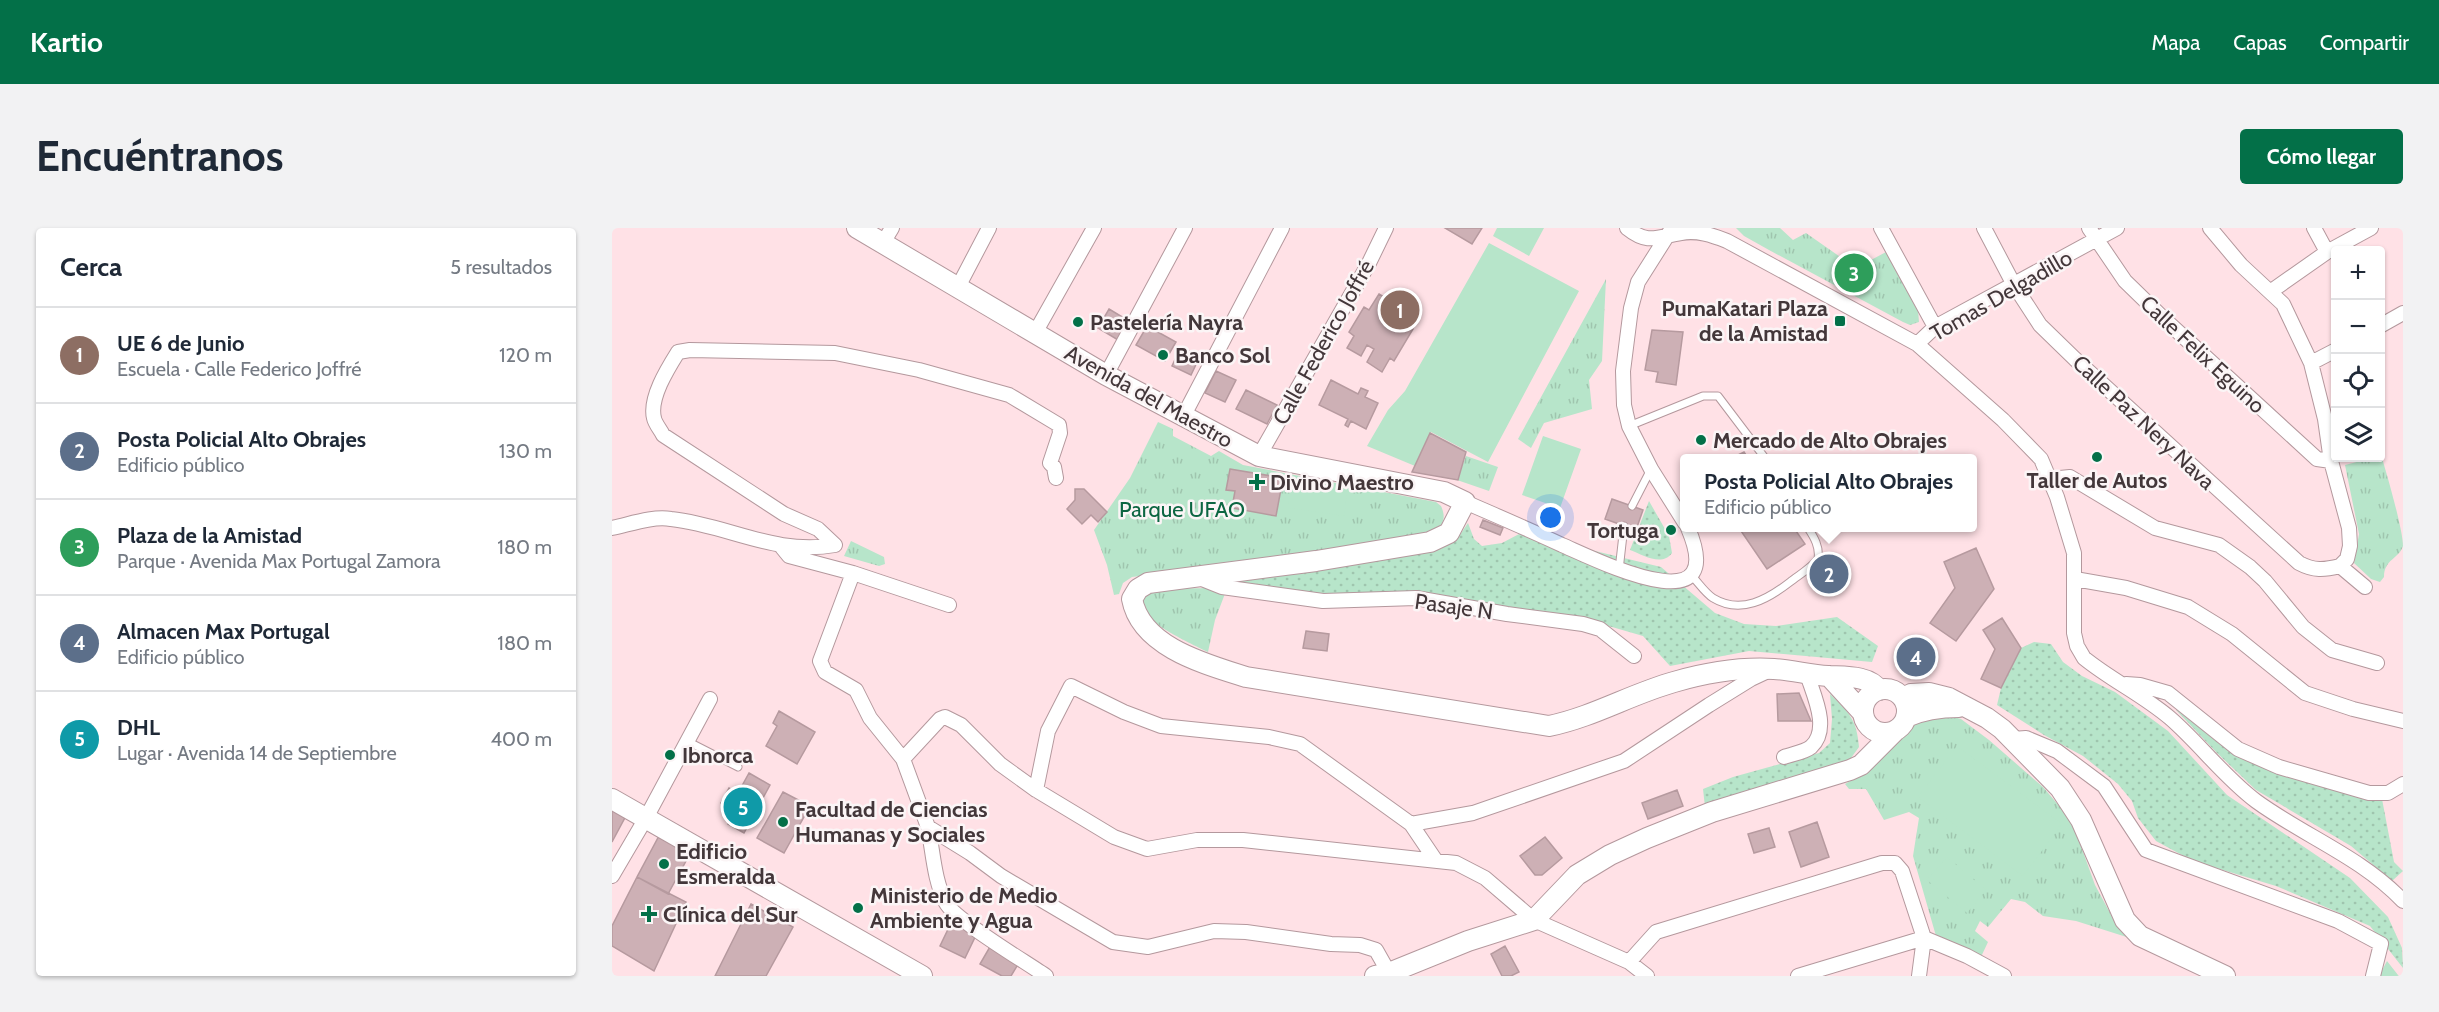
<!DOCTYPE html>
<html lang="es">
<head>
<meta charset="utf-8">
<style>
	body { margin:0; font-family:Cabin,sans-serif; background:#f2f2f3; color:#1f2937 }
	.controls { position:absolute; right:18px; top:18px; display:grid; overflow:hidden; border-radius:6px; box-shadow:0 2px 4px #0004 }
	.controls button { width:54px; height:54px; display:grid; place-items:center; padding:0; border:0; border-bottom:2px solid #e0e1e3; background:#fff; color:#1f2937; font:30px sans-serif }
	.you { position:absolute; left:939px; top:290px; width:21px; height:21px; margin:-15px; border:4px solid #fff; border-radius:50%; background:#1a73e8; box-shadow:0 0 0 9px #1a73e833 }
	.badge { display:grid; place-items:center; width:39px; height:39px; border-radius:50%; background:#037048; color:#fff; font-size:20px; font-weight:700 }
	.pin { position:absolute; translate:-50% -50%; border:3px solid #fff; box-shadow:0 2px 6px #0006 }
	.popup { position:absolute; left:1068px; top:226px; width:297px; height:78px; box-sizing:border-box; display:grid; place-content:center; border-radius:6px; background:#fff; filter:drop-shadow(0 2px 4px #0005); font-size:20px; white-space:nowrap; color:#747a83 }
	.popup b { font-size:22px; color:#1f2937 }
	.popup::after { content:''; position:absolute; left:50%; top:100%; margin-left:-12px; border:12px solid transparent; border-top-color:#fff }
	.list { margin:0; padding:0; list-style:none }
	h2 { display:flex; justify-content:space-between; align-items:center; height:78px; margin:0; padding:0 24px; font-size:26px }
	h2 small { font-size:20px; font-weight:400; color:#747a83 }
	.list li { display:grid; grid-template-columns:39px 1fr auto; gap:18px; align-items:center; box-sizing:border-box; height:96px; padding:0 24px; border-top:2px solid #e0e1e3 }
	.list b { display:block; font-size:22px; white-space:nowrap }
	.list p { margin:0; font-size:20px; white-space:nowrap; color:#747a83 }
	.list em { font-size:20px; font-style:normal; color:#747a83 }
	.icon { flex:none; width:33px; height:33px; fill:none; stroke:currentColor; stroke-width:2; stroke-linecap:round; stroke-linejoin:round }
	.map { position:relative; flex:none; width:1791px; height:748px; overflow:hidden; border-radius:6px }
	header { display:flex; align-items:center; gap:36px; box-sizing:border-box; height:84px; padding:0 30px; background:#037048; color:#fff }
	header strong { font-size:28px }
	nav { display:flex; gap:33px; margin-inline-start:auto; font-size:21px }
	.intro { display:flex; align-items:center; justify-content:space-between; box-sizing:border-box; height:144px; padding:0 36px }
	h1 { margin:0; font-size:42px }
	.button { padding:15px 27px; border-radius:6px; background:#037048; color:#fff; font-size:21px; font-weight:700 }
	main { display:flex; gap:36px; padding:0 36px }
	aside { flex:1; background:#fff; border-radius:6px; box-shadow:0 2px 4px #0004 }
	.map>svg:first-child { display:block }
	.grass { fill:url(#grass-dots) }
	.park { fill:url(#park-tufts) }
	.pitch { fill:#b7e5ca }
	.building { fill:#cdb0b5; stroke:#b69a9f; stroke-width:1.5 }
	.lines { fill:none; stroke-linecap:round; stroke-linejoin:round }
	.lane-casing { stroke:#b4989d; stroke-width:9 }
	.street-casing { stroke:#b4989d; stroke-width:16 }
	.secondary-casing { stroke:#b4989d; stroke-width:22 }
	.lane { stroke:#fff; stroke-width:7 }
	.street { stroke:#fff; stroke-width:14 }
	.secondary { stroke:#fff; stroke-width:20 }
	.poi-dot { fill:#037048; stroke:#fbf5f6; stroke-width:2 }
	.labels { text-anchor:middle; stroke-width:5; stroke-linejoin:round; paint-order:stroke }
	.street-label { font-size:22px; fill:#43373a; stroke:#fbf5f6 }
	.poi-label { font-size:22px; font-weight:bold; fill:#43373a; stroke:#fbf5f6; text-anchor:start }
	.park-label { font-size:22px; fill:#0c6642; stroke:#fbf5f6 }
</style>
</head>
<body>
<header>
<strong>Kartio</strong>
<nav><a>Mapa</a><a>Capas</a><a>Compartir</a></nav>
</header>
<div class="intro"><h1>Encuéntranos</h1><a class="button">Cómo llegar</a></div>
<main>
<aside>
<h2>Cerca<small>5 resultados</small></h2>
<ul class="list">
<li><span class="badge" style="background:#8d6e63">1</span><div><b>UE 6 de Junio</b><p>Escuela · Calle Federico Joffré</p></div><em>120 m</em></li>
<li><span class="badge" style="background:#5c6f8a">2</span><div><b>Posta Policial Alto Obrajes</b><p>Edificio público</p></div><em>130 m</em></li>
<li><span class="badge" style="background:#2e9e5b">3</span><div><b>Plaza de la Amistad</b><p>Parque · Avenida Max Portugal Zamora</p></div><em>180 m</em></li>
<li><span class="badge" style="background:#5c6f8a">4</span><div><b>Almacen Max Portugal</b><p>Edificio público</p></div><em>180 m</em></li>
<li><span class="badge" style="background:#0f9aa8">5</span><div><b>DHL</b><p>Lugar · Avenida 14 de Septiembre</p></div><em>400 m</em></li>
</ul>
</aside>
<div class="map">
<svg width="1791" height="748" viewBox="0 0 1791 748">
	<defs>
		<pattern id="grass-dots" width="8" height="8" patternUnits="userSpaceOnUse" patternTransform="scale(1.5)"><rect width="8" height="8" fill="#b7e5ca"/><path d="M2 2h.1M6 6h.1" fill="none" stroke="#9fc5ae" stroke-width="1.8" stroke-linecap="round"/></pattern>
		<pattern id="park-tufts" width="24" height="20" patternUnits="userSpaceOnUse" patternTransform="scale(1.5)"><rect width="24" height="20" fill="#b7e5ca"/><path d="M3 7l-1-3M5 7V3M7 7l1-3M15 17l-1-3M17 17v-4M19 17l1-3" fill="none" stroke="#9fc5ae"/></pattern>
	</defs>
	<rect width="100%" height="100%" fill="#ffe1e6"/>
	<!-- grass -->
	<path class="grass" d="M1037,273l20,35 3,17c-10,14 -29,2 -42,-3z
		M856,295l6,16 8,7 20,-3 19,-10 140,34 54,46 29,11 32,2 61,-9 41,29 -6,16 -123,-11 -79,15 -27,-30 -62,-18 -232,-20 -123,-16 212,-34 19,-9z
		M1422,414l17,2 12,18 19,14 33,16 53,39 59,64 123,83 38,39 14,31 1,20 -33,-42 -94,-40 -83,-25 -37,-20 -18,-23 -6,-17 -14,-17 -35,-28 -39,-21 -47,-30 4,-17 20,-40z
		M1218,466c19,18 27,26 29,53l-8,11 -19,10 -127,39 -2,-18 30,-12 86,-24 11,-10 2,-24z
		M1564,482h3l36,27 167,62 12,63 9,9 -11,10 -41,-35 -95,-56 -39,-37z"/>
	<!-- park -->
	<path class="park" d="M1124,0h44l13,12 13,-7 50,35 30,-16 32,58 1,12 -9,3 -7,-3 -134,-72 -25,-14z
		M994,51l-4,82 -13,19 3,29 -48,14 -13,25 -13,-9z
		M546,194l15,7v7l38,20 8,-5 24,14 193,37 5,4c5,11 3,18 -6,26l-172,28 -131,17 -9,6 -4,11 -5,1 -7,-30 -13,-35 36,-52z
		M1769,227c6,19 22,75 22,91 -4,13 -19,13 -19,31l-4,5 -9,-3 -17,-16 5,-29 -14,-69 27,-7h8z
		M854,228l32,11 -9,24 -32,-11z
		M239,313l33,16 1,7 -6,2 -35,-10z
		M593,360l21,3 -11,29 -7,32c-10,-5 -95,-42 -59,-59 16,-7 40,-4 56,-5z
		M1335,487l14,4 28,21 54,47 29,34 23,64 21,39 20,16 -60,-19 -33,-5 -18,-14 -14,-3 -23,28 -8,-6 -5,10 13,11 -8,17 -44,-23 -23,-80 6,-38 -10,-6 -25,8 -18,-31h-17l-4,-5 18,-10 50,-48 12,-8z
		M1775,733l11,14 1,1h-20z"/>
	<!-- pitch -->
	<path class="pitch" d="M885,0h47l-15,28 -36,-20z
		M877,15l90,48 -91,171 -57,-30 -16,34 -48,-20 21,-36 17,-19z
		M931,208l38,13 -21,59 -38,-13z
		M679,252l57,7 -4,29 -56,-8z
		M1345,518l105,78 -39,52 -105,-79z
		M1335,629l39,33 -19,23 -40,-33z"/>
	<!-- building -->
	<path class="building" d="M833,0h37l-10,16z
		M767,66l16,10 -8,14 4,2 8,-15 17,10 -7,12 4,2 -19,32 -4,-3 -8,14 -15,-10 7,-13 -7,-4 -6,11 -14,-8 7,-12 -5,-4 15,-25 5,3z
		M497,81l20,12 -11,19 -20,-12z
		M535,98l29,16 -11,19 -29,-16z
		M1040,102l31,2 -7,53 -20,-3 2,-10 -13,-2z
		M569,119l19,9 -9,19 -19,-9z
		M604,143l20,9 -11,22 -20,-9z
		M719,152l27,14 3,-6 7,3 -3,6 13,6 -12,26 -15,-8 -3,6 -3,-2 3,-6 -29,-14z
		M634,162l31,15 -10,19 -31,-15z
		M818,205l36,19 -8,28 -46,-8z
		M1132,224l4,6h-16z
		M618,241l53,9 -7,38 -44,-8 3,-17 -9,-1z
		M463,261h9l23,23 -9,10 -7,-7 -9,9 -15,-15 8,-9z
		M1000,271l31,11 -7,20 -31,-11z
		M871,292l20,8 -3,7 -20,-8z
		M1127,300h55l11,16 -38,25z
		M1364,320l18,41 -38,52 -26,-18 25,-35 -11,-26z
		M1390,390l19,30 -20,40 -20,-9 14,-30 -12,-19z
		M694,403l23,3 -2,17 -24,-3z
		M1292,416l28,6 -4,19 -29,-5z
		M1187,465l12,28h-33l-1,-27z
		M167,483l36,21 -18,32 -31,-18 11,-20 -4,-3z
		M137,545l21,12 -26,48 -16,-9 7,-13 -14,-8 8,-15 9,5z
		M1065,562l6,16 -35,13 -6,-16z
		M171,564l27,14 -26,47 -27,-15z
		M0,576l16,8 -16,30z
		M1205,594l12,35 -28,10 -12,-35z
		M1157,600l6,19 -21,6 -6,-19z
		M48,606l32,16 -24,44 -31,-17z
		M933,609l17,21 -20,17h-7l-15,-19z
		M25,649l49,25 -32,69 -42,-25v-20z
		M139,676l42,23 -27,49h-51z
		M341,691l25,12 -13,27 -25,-12z
		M379,717l29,16 -9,15h-9l-22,-12z
		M893,718l14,26 -8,4h-9l-11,-22z"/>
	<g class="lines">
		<!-- lane casing -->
		<g class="lane-casing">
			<path id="lane" d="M1017,198l74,-30h15l47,62
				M1020,278l19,-37
				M1007,342l5,-44
				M1079,347c7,7 14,18 22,23 28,17 55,1 77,-16 9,-7 21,-14 28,-23 2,-12 -4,-22 -10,-31
				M75,513l51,26"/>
		</g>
		<!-- street casing -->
		<g class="street-casing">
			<path id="street" d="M1015,0c21,17 30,9 54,5 16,-3 31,2 46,8l190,103 86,76 38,39 16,38 17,56v80l3,13 7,12c27,22 59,37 86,60 30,26 54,59 86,83 48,35 105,56 147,100
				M1269,0l54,99
				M1372,0l30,57 26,40 35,34 224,204c15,8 25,7 41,3
				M1477,0l36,53 38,37 154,141 14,2
				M1598,0l31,37 42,39 28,59 14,56 6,42 18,67 1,18 -3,13 -7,7
				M1702,0l13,24
				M1057,5l-31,49 -7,26 -8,63 1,34 5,21 22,43 34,54
				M271,15l9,-15
				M345,61l32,-61
				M1658,64l57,-40 44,-24
				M1768,98l23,-13
				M423,105l59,-105
				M1305,116l18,-17 182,-99
				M1699,135l25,-13
				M494,147l79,-147
				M571,189l99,-189
				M647,228l110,-193 17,-35
				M1438,251l20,-2 85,51 64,17 31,22 15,14 38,46 29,23 45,13
				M853,274c32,14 65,28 97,43 37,16 168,82 126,-17
				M0,300c19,-4 40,-12 59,-9 57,6 105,37 164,26l-17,-16 -34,-15 -121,-79c-2,-5 -8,-11 -9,-17 -5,-20 14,-50 24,-66l12,-2 145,3 84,17 90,25 50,30 1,8 -10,30 4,4 2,11
				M168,317l9,11 64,17 96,32
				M1728,338l25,21
				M241,345l-33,88 5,11 31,18 14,28 33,41 25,68 42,26 31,23 112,66 35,5 66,-16 32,1 85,12 29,1 16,5 13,23
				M585,349l25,10 101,14 93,-3 91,16 76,10 17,5 34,27
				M1463,351l51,9 62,19 44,27 73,59 48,16 50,12
				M1514,456l14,1 28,8 70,56 41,18 90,26h19l15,-9
				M1401,511l13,-1 31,13 47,35 42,64 192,71 43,23 -8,32
				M1172,529c8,-3 21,-5 27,-10 20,-18 2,-53 -4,-73
				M291,531l37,-40 5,-2 16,8 39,39 36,26 78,47 33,12 50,-9h46l213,23 29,15 49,42 95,42 18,14
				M424,562l12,-59 23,-45 53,26 37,14 108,11 31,7 111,80 25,37
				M799,596l62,-11 151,-52 85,-56 42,-26 17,-8
				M316,599c5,24 6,54 18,76 9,17 80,59 100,73
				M0,648l34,-58 64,-119
				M1312,710l43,18 37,20
				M1017,734l27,-30 226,-69h13l7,8 22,67 -5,38
				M1186,748l126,-38"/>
		</g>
		<!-- secondary casing -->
		<g class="secondary-casing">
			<path id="secondary" d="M245,0l249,147 153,81 185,36 21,10 -16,31 -19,9 -114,19 -168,22 -10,6 -6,10c9,48 73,65 114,78l303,49c44,-9 82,-32 125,-44 31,-9 67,-15 100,-13 18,1 36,6 54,7 16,1 41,-1 51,14
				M1217,448l34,37
				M1251 483a22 22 0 1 1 44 0a22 22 0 1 1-44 0Z
				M1291,470l8,-4 18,-1 20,5 38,20 15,11 58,59 21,32 44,100 15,16 85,40
				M1294,489c18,-8 34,-10 53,-10
				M0,571l310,177
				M763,748l14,-3 79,-32 66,-21 43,-45 33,-20 37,-17 65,-26 138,-42 11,-5 35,-35"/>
		</g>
		<!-- lane -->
		<use href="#lane" class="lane"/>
		<!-- street -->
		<use href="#street" class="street"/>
		<!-- secondary -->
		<use href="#secondary" class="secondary"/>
	</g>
	<!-- markers -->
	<g class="poi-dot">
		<rect x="1222" y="87" width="12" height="12" rx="3"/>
		<circle cx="466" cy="94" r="6"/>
		<circle cx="551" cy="127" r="6"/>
		<circle cx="1089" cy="212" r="6"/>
		<circle cx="1485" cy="229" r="6"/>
		<path d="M642 245h6v6h6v6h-6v6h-6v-6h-6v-6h6z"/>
		<circle cx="1059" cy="302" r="6"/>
		<circle cx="58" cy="527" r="6"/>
		<circle cx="171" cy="594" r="6"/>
		<circle cx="52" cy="636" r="6"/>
		<circle cx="246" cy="680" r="6"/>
		<path d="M34 677h6v6h6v6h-6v6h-6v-6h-6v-6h6z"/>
	</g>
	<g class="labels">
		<!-- street labels -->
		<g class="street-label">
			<text transform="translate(1389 67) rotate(-30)" y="8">Tomas Delgadillo</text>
			<text transform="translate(711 114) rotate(-61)" y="8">Calle Federico Joffré</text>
			<text transform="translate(1591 126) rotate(43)" y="8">Calle Felix Eguino</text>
			<text transform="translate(537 168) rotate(29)" y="8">Avenida del Maestro</text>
			<text transform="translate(1532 194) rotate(43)" y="8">Calle Paz Nery Nava</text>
			<text transform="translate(842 378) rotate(8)" y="8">Pasaje N</text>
		</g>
		<!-- poi labels -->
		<g class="poi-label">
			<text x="1216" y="88" text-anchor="end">PumaKatari Plaza<tspan x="1216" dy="25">de la Amistad</tspan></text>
			<text x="478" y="102">Pastelería Nayra</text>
			<text x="563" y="135">Banco Sol</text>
			<text x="1101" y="220">Mercado de Alto Obrajes</text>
			<text x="1485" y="260" text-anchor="middle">Taller de Autos</text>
			<text x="658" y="262">Divino Maestro</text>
			<text x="1047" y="310" text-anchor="end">Tortuga</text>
			<text x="70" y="535">Ibnorca</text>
			<text x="183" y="589">Facultad de Ciencias<tspan x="183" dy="25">Humanas y Sociales</tspan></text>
			<text x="64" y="631">Edificio<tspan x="64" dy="25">Esmeralda</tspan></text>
			<text x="258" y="675">Ministerio de Medio<tspan x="258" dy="25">Ambiente y Agua</tspan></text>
			<text x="51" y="694">Clínica del Sur</text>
		</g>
		<!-- park labels -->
		<g class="park-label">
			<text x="570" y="289">Parque UFAO</text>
		</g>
	</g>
</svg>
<div class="controls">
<button>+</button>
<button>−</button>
<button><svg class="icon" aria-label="locate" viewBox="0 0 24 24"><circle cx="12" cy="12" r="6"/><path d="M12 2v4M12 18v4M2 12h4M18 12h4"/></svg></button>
<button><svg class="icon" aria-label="layers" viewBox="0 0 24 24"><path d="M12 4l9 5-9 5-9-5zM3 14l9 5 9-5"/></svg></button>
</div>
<div class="you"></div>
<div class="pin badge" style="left:788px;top:82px;background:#8d6e63">1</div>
<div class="pin badge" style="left:1217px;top:346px;background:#5c6f8a">2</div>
<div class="popup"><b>Posta Policial Alto Obrajes</b>Edificio público</div>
<div class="pin badge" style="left:1242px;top:45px;background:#2e9e5b">3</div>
<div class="pin badge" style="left:1304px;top:429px;background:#5c6f8a">4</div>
<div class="pin badge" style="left:131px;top:579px;background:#0f9aa8">5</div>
</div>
</main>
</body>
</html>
